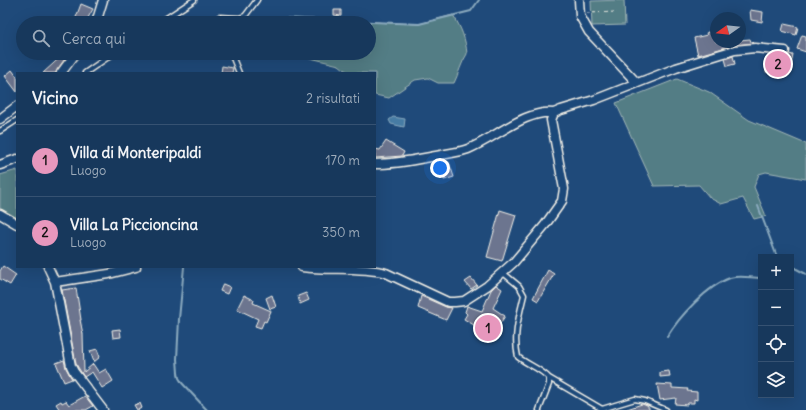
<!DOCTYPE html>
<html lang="it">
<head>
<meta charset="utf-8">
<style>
	body { margin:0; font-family:Delius,sans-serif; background:#244365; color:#f1f3f6 }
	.controls { position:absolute; right:12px; bottom:12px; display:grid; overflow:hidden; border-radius:0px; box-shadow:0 4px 16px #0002 }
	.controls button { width:36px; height:36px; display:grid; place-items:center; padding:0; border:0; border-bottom:1px solid #365272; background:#17385c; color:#f1f3f6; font:20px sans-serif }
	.compass { position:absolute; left:710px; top:12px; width:36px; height:36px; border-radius:50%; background:#17385c; box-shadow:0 4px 16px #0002; rotate:255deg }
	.you { position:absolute; left:440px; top:168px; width:14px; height:14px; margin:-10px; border:3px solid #fff; border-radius:50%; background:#1a73e8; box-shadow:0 0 0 6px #1a73e833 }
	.badge { display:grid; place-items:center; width:26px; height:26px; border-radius:50%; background:#e797bd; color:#111; font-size:13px; font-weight:700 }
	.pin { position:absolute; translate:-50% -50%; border:2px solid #fff; box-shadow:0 1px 4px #0006 }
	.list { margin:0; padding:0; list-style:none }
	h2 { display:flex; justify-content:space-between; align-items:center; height:52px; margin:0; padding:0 16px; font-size:17px }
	h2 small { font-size:13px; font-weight:400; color:#9eacbb }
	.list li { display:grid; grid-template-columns:26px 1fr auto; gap:12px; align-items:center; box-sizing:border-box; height:72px; padding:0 16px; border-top:1px solid #365272 }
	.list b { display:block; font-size:15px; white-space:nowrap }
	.list p { margin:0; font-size:13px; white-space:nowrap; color:#9eacbb }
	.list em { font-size:13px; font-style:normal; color:#9eacbb }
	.icon { flex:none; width:22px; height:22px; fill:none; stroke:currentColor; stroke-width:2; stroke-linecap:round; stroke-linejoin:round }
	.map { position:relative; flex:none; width:806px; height:410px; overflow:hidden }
	.search { position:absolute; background:#17385c; box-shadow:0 4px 16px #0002; left:16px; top:16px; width:360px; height:44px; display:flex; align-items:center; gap:10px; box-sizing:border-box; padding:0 14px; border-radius:22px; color:#9eacbb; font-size:15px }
	.panel { position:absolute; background:#17385c; box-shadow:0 4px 16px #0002; left:16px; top:72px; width:360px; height:196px; border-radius:0px }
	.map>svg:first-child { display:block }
	.built { fill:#365780 }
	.green { fill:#527d85; stroke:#a3b7b6 }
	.water { fill:#477ca4; stroke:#8cabbf }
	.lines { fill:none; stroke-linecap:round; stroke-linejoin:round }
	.stream { stroke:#8cabbf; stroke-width:2 }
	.building { fill:#6c748f; stroke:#f4f1e8 }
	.service-casing { stroke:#f4f1e8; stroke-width:7 }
	.minor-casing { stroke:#f4f1e8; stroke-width:11 }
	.path { stroke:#f4f1e8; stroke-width:1; stroke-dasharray:3 3; stroke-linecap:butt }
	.service { stroke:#1f4a7a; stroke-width:4 }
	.minor { stroke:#1f4a7a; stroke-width:8 }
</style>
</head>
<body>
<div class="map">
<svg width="806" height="410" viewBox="0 0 806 410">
	<rect width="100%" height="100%" fill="#1f4a7a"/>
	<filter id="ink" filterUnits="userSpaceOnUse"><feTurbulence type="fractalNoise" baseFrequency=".025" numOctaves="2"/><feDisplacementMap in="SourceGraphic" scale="8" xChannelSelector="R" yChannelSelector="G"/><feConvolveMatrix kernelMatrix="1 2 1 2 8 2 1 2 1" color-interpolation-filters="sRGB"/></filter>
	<g filter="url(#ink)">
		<!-- built -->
		<path class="built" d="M75,280l8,46 -16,2 -8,-45z"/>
		<!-- green -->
		<path class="green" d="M624,0l1,25 -33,1 -1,-25z
			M453,15c8,12 13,25 14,39 -6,9 -8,19 -13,29h-16l-10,-5 -13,2 -26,18 -14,-3v-22h-26l-10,-8 -49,-12h79v-30h-107l1,-4 18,-1 138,6z
			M677,79l32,13 40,28 57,24v35l-40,-7 -7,2 -5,13 12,29 -12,3 -11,-21 -22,6 -11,-6 -11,-13 -45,1 -38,-83z
			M17,170v48l-17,-9v-34z"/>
		<!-- water -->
		<path class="water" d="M393,117l12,2 -1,8 -13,-3 -2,-4z"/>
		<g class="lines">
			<!-- stream -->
			<path class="stream" d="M281,18l138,6 52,-13 8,-11
				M758,206l19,51
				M791,266l15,8
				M184,267l-5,52 -2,40 1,14 1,5 3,5 25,27
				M667,337c12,-20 40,-51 63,-59 10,-3 21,0 31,0"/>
		</g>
		<!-- building -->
		<path class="building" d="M81,4l12,5 -8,14h-5l-5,-3z
			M334,10h7v6l-7,-1z
			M750,10l13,2 -1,10 -11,-2z
			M784,24l14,3 -2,8 -14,-4z
			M716,28v14h24v-2l10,-1 1,3 3,1 -20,2 -36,10 -4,-17 13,-3 -1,-2z
			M802,35l4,1v16l-9,-3z
			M65,53h4l-12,17 -1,3h-13z
			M789,54l4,1 -3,16 -6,-1 -2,7 -7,-1v-2l-9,-2 1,-12 5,2 2,-7 11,1z
			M733,56l2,8 -8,2 -2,-7z
			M222,66l11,2 -1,5h-11z
			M12,70l5,7v15l-12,-16z
			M386,141l18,11 -2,4 -27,2v-9l5,1z
			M449,162l5,15 -10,3 -2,-9 -3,1 -2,-7z
			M500,210l16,5 -14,46 -15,-4z
			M3,266l13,9 -6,10 -10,-6v-8z
			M548,270l6,4 -16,27 -5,-3z
			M471,278l6,7 -6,4 -6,-7z
			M223,284l7,3 -3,7 -7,-3z
			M496,285l6,4 -9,19 12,8 -13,20 -28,-17 3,-5 -2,-2 2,-6 15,5 9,-21z
			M76,288l5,32h-1l3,14 1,38 9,-8 6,9 7,-4 7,12 -11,7 -10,-16 -8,5 -8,-13 -14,-74z
			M306,293l3,7 -9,4 -2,-8z
			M244,295l10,5 -1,3 18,8 -5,11 -2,-1 -3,7 -6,-2 3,-7 -21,-10z
			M272,295l4,12 -6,2 -4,-11z
			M421,296l25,11 6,1 -6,12 -28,-12z
			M120,329l1,8 -8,1 -1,-8z
			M97,349l3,8 -6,5 -4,-11z
			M64,360l2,8 6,11 -8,3 -8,-19z
			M669,371l1,5 -10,1v-5z
			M657,384l15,1v3l16,1 -1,2 10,1v8l-3,-1v4h-6l-1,2 -12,-1 1,-6 -16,2z
			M85,396l8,10 -7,4h-26l-4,-6 5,-3 1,2 4,-2 3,4z
			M140,403l2,5 -5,2 -3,-5z
			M642,404l5,2 3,4h-23v-1z"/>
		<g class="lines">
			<!-- service casing -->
			<g class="service-casing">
				<path id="service" d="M159,23l35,-23
					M218,23v-4l1,-2 20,1 6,-2 12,-16
					M231,53l8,20
					M85,73l29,-20
					M0,131l17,-11
					M502,272l17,14 5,9c-5,21 -11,41 -6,62 10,8 22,11 31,21v6l-10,26
					M549,378l53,31 33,-10 10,2 21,9"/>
			</g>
			<!-- minor casing -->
			<g class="minor-casing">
				<path id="minor" d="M579,0l1,16 9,16 48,51
					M96,23l7,-23
					M61,73l15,-20
					M0,119l17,-13
					M375,164c23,0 44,-5 66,-9 9,-2 19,-3 27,-6 26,-10 58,-40 86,-36
					M0,165l17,-6
					M0,214l17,10
					M48,267l7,15 16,84 3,6 29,38
					M302,267c27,4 57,-1 84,6l62,29h7l9,-1 23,-15 27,-24 31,-37 17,-24 2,-12 -13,-69 3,-7 7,-3 33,-10 82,-32 45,-14 14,-4 20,-2 30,3
					M55,282l54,-8 27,-7"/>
			</g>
			<!-- path -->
			<path class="path" d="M587,13l30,-1"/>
			<!-- service -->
			<use href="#service" class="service"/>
			<!-- minor -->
			<use href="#minor" class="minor"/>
		</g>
	</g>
</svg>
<div class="controls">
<button>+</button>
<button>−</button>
<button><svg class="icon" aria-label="locate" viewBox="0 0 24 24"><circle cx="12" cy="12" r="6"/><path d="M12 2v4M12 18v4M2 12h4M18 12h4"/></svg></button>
<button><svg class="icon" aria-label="layers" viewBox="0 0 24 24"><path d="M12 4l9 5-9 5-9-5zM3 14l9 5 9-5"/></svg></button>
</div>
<svg class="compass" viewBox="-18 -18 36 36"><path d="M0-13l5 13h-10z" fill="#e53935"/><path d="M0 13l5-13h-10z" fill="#9eacbb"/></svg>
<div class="you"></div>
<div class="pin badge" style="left:488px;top:328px">1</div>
<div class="pin badge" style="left:778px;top:64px">2</div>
<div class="search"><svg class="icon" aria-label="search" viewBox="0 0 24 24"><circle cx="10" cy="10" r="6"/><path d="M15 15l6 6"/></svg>Cerca qui</div>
<section class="panel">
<h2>Vicino<small>2 risultati</small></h2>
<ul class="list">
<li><span class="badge">1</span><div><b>Villa di Monteripaldi</b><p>Luogo</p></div><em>170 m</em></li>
<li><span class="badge">2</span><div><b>Villa La Piccioncina</b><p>Luogo</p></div><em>350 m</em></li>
</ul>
</section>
</div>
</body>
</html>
